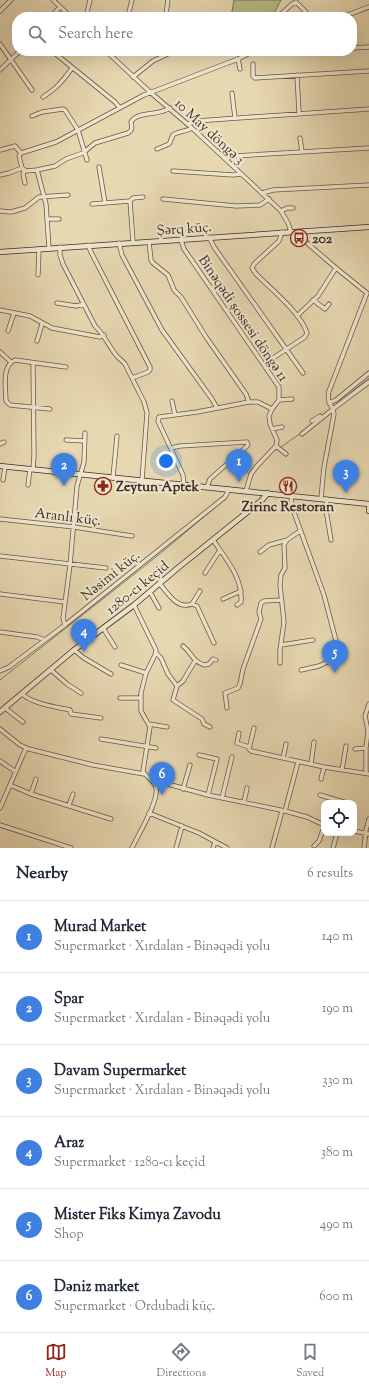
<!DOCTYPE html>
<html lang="en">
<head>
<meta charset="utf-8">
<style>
	body { margin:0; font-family:"Sorts Mill Goudy",serif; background:#f6f6f7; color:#1f2937 }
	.controls { position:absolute; right:12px; bottom:12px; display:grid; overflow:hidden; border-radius:8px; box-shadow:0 4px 16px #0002 }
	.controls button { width:36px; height:36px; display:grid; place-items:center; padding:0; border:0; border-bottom:1px solid #e0e1e3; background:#fff; color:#1f2937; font:20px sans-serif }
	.you { position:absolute; left:166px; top:461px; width:14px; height:14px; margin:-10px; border:3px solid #fff; border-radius:50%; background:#1a73e8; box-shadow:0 0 0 6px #1a73e833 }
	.badge { display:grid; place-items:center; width:26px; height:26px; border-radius:50%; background:#8f2418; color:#fff; font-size:13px; font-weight:700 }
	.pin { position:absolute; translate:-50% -33px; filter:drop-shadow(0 1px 2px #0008) }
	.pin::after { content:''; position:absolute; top:21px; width:14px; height:12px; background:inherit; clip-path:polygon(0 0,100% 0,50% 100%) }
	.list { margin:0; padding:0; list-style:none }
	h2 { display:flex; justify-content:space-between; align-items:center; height:52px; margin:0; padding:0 16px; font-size:17px }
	h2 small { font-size:13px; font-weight:400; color:#747a83 }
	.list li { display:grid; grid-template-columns:26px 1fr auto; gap:12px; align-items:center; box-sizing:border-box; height:72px; padding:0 16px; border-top:1px solid #e0e1e3 }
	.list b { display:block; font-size:15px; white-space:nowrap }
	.list p { margin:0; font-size:13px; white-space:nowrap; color:#747a83 }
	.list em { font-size:13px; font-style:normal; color:#747a83 }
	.icon { flex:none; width:22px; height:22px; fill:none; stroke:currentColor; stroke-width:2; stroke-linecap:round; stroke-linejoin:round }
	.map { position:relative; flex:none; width:369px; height:848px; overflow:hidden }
	.search { position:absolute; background:#fff; box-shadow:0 4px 16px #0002; left:12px; right:12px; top:12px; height:44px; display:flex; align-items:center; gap:10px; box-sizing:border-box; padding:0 14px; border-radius:16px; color:#747a83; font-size:15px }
	.sheet { height:484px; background:#fff }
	nav { display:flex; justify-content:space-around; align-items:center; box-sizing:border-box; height:56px; border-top:1px solid #e0e1e3; background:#fff; font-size:11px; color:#747a83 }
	nav a { display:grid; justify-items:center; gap:2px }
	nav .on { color:#8f2418 }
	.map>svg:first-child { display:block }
	.green { fill:#b8be8a; stroke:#787658 }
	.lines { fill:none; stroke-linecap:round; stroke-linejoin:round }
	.stream { stroke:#728273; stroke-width:1 }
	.street-casing { stroke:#645849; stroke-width:5 }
	.secondary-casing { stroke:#392d26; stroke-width:6 }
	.street { stroke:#efe6cd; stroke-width:3.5 }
	.secondary { stroke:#efe6cd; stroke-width:4.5 }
	.labels { text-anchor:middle; stroke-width:4; stroke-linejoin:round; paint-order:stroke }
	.street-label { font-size:14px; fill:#392d26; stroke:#efe6cd }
	.poi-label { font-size:14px; font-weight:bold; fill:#392d26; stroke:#efe6cd; text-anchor:start }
</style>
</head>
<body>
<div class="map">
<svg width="369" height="848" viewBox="0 0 369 848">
	<rect width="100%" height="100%" fill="#e7d8b2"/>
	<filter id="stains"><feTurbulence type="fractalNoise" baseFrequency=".005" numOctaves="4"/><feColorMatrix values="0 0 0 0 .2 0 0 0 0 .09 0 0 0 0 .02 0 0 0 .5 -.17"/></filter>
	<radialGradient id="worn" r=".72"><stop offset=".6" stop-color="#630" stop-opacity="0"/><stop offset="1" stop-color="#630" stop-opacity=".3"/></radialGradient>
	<!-- green -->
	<path class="green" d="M234,0h47l-9,17h-41z"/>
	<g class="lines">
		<!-- stream -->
		<path class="stream" d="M335,405l34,-27
			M281,447l20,-14
			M0,680l156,-123 61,-51"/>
		<!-- street casing -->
		<g class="street-casing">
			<path id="street" d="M53,0l18,17
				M0,11l11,-11
				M166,14l2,-14
				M128,16l4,-16
				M51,17l9,-10
				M86,17l4,-17
				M278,17l14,-13 4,-2 9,9 4,6
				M342,17l27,-10
				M0,44l32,46
				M352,48l17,-1
				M52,51l63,51 5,6
				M106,51l44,41 42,36 89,83 7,12 3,9
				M295,51h15
				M238,59l2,10
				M253,64v12l2,2 114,-7
				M0,70l20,-19
				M297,75l2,38
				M133,77l20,-16 21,-10
				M232,93l3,25
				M43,97c14,-9 19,-15 29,-29
				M32,116l10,-4 21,-3 2,1 13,20 9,30
				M188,124l8,-3 173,-12
				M300,138l2,14
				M157,149l12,-5c2,-2 2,-6 4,-9 3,-3 15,-4 19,-7
				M0,150l15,-4 6,7
				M225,159l9,-3 135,-8
				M99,167l6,36 25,-2 3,41
				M22,168l4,3 11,-1
				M24,171l-1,3 2,9
				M173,171l60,4 7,-1
				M0,175l9,-2 13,-5 -3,-12 2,-3 35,-11 88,-47 94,-36 16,-8
				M262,193l11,-3 96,-5
				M163,199l73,7 24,-1 9,-6
				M130,201l3,-3 10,-1
				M92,204l13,-1
				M0,211l11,1 14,-4 14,-11 29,-2
				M281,211l6,-3h6
				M48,219h11
				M303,231l2,9 2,3 29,25 31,25 -38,98c-3,13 4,13 5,23l-10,53 -3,31
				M209,237l5,10 89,126
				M181,240l3,9 95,138v13l-7,9 -3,7 1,8 7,16 -1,6 -19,20 -6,8 -5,17
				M149,242l2,18 2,3 15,12 6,15 7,7 25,40 40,57 3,8
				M119,243l3,12 40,75 50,69 5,9
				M88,245l3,7 59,115v3l-2,2 -16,6
				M60,247v8l3,9 32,62c9,8 13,19 21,29 3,4 6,5 9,9l19,38 3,11 -5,67
				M49,248l-3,-44 -9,-34 18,-4 11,-7 17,-6 12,-10 33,-10c5,-3 4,-6 3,-11 6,-11 28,-6 39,-14
				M38,275l1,-26
				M313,300l12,9 4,-5
				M57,303l19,3 8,-2
				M0,310l30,6 22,12 48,9 4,-2
				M297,316l21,-20 18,-28
				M8,331l6,-18
				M37,341l5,-17
				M0,352l11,10
				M264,364l41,-27 2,-4c-6,-20 -36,-44 -51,-59l-4,-6 2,-4 25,-23 3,-9
				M279,400l13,-1
				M172,401l3,14
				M329,403l7,-3 33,-27
				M50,409l-40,-4 -4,-4c0,-12 -5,-35 9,-41l51,7
				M312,421l8,-5
				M272,429l10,-2
				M302,434l31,-25 36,-27
				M66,440l19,1
				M0,444l4,-2
				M276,446l10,8
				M171,448l9,-2 67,-4 1,3 -2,2 -36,32 -3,8
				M33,469l1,-13 -1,-93
				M113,477l4,-41
				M3,480l2,-13
				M28,485l2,-16
				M184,485l-1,-10 -25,-54 1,-4 38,-5 52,-10h9l14,7
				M291,495l1,12 32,88 16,61 -21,10 -18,4
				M327,499l-1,11 5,30
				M0,519l74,8 58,9
				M213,540c13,19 30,38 28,62l-4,3
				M260,552l9,-7 18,-5
				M0,556l106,12
				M205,573l15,-23
				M160,584c8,10 18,26 32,20l5,2 17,37
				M150,592l9,16
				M0,594l65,8
				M223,599l18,-8
				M192,604l8,-13
				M65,625l-1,-3 -1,-4 7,-53 7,-79 7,-24 1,-29
				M103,628l12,19
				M0,632l37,5 8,3
				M281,645l32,-5
				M183,646c11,9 7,13 21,19l5,-1 4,-5 3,1
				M74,650l10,8 27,16
				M156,653l5,5 7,16 9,12 -4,14 29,19 2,5 6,3
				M280,663v-13l4,-28 -4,-37 1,-10 4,-7 -1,-23 3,-5 13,-9
				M121,665l25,8
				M51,670l16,14 14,9
				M0,671l9,-4 56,-42 160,-128 4,-8
				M177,686l6,-5 12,-20
				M22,694c11,10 34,13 48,16l1,4 30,4
				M120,698h20
				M5,708l18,14
				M227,708l-2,-15 13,-5 2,-4 3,-15 18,-50 -2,-7 2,-9 3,-2 17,-1
				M149,724l18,3
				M254,728l-5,21 2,2 73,16 45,7
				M0,729l20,16 9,4 64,16 51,9
				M239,733l-2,10 12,4
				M101,739l55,9
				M355,749l11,-1
				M199,755l18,4 -9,36
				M283,758l3,-14
				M0,761l16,11
				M311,764l3,-22
				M342,770l4,-24
				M366,773v-25l2,-17 -3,-15 4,-12
				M321,779l3,-12
				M154,784l10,-1 44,12 77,16 22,6 17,8
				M10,785l21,9 80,25
				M183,789l7,-24
				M31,794l5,-15
				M320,795l27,8
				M222,798l10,-41
				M244,802l3,-14
				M69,805l4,-11
				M0,808l26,-60
				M285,811l13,-49
				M149,813l50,20 28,15
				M0,825l71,23
				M354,831l15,3
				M314,846l5,-5 5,-14
				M132,848c6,-13 27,-47 24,-60 -1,-8 -10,-10 -13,-17l7,-44 -9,-16v-18l5,-20 9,-18 1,-5 -22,-45
				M176,848l6,-22
				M213,848l2,-6
				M272,848l10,-37
				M333,848l4,-15
				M364,848l2,-18 3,-11"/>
		</g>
		<!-- secondary casing -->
		<g class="secondary-casing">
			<path id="secondary" d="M0,252l369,-25
				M0,466l369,38
				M369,507v4
				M0,712l74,-62 60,-45 45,-38 82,-66 7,-8"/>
		</g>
		<!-- street -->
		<use href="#street" class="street"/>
		<!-- secondary -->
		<use href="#secondary" class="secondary"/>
	</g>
	<!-- icons -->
	<defs>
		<g id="bus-ring" transform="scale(0.9)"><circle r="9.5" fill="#efe6cd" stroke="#8f2418" stroke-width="1.5"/><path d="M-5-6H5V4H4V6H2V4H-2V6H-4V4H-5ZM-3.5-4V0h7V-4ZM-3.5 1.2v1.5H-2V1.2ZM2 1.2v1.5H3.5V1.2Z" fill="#8f2418"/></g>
		<g id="pharmacy-ring" transform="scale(0.9)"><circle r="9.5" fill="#efe6cd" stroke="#8f2418" stroke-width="1.5"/><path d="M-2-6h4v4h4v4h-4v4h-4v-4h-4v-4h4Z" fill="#8f2418"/></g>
		<g id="restaurant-ring" transform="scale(0.9)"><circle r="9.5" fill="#efe6cd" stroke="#8f2418" stroke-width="1.5"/><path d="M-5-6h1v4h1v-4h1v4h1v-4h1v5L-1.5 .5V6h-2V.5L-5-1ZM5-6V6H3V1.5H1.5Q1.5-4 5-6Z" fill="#8f2418"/></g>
	</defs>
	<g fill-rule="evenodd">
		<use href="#bus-ring" x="299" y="238"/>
		<use href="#pharmacy-ring" x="103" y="486"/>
		<use href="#restaurant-ring" x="288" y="486"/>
	</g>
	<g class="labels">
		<!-- street labels -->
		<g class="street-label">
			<text transform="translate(210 131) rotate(43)" y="5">10 May döngə 3</text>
			<text transform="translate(184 228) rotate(-4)" y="5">Şərq küç.</text>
			<text transform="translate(244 318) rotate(56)" y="5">Binəqədi şossesi döngə 11</text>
			<text transform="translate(68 516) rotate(7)" y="5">Aranlı küç.</text>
			<text transform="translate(110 575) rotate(-39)" y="5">Nəsimi küç.</text>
			<text transform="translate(137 587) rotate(-39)" y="5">1280-cı keçid</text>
		</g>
		<!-- poi labels -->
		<g class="poi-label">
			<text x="312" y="243">202</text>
			<text x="116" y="491">Zeytun Aptek</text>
			<text x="288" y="511" text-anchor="middle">Zirinc Restoran</text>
		</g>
	</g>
	<rect width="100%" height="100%" filter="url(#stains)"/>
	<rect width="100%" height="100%" fill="url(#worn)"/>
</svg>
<div class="controls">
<button><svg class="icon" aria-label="locate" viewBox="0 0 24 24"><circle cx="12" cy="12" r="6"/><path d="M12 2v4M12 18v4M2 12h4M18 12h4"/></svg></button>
</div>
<div class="you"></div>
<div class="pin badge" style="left:239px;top:482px;background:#3f7fe0">1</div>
<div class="pin badge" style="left:64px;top:486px;background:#3f7fe0">2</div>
<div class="pin badge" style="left:346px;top:493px;background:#3f7fe0">3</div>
<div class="pin badge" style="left:84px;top:652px;background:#3f7fe0">4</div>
<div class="pin badge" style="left:335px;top:673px;background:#3f7fe0">5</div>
<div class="pin badge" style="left:162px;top:795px;background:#3f7fe0">6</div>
<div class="search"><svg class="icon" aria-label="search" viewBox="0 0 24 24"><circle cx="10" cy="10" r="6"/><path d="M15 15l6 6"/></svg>Search here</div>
</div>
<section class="sheet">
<h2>Nearby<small>6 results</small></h2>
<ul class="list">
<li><span class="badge" style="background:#3f7fe0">1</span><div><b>Murad Market</b><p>Supermarket · Xırdalan - Binəqədi yolu</p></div><em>140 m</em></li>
<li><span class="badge" style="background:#3f7fe0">2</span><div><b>Spar</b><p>Supermarket · Xırdalan - Binəqədi yolu</p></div><em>190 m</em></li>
<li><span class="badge" style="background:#3f7fe0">3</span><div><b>Davam Supermarket</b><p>Supermarket · Xırdalan - Binəqədi yolu</p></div><em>330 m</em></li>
<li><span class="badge" style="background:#3f7fe0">4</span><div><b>Araz</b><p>Supermarket · 1280-cı keçid</p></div><em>380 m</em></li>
<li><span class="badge" style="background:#3f7fe0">5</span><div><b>Mister Fiks Kimya Zavodu</b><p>Shop</p></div><em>490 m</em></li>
<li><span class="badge" style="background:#3f7fe0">6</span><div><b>Dəniz market</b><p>Supermarket · Ordubadi küç.</p></div><em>600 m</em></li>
</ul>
</section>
<nav>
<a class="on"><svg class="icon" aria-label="map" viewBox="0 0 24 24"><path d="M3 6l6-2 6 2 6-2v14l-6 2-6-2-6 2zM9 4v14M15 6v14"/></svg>Map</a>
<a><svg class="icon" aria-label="directions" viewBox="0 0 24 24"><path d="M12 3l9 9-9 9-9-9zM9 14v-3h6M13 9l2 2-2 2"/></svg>Directions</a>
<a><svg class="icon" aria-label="saved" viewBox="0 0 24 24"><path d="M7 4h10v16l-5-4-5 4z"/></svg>Saved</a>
</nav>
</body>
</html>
